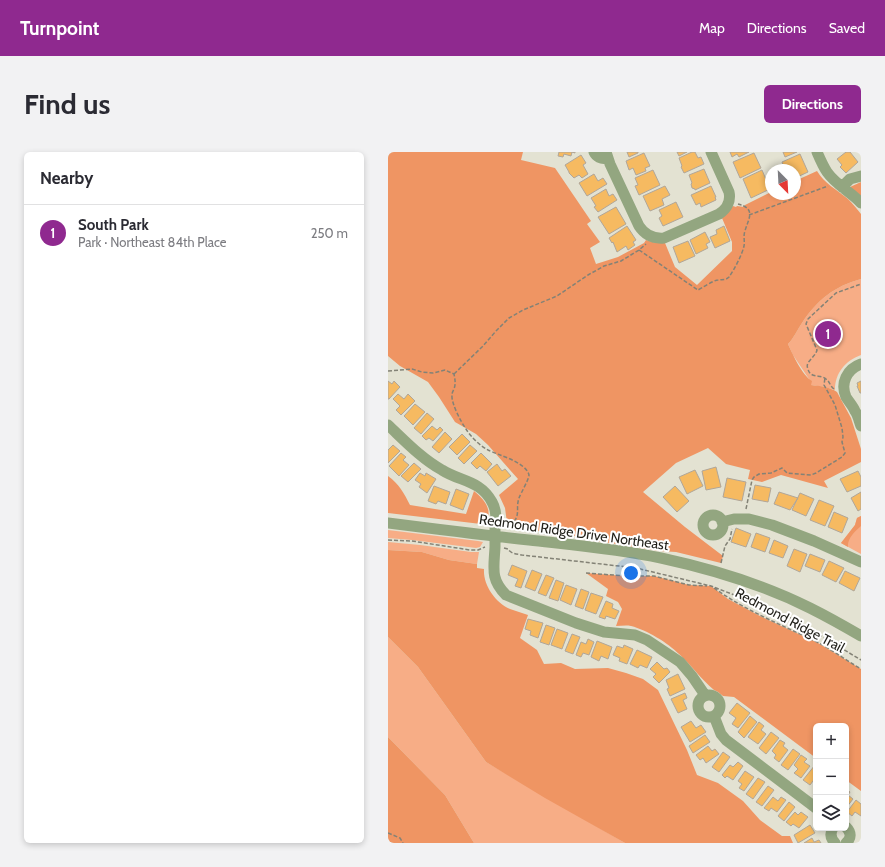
<!DOCTYPE html>
<html lang="en">
<head>
<meta charset="utf-8">
<style>
	body { margin:0; font-family:Cabin,sans-serif; background:#f2f2f3; color:#2b2b33 }
	.controls { position:absolute; right:12px; bottom:12px; display:grid; overflow:hidden; border-radius:6px; box-shadow:0 2px 6px #0003 }
	.controls button { width:36px; height:36px; display:grid; place-items:center; padding:0; border:0; border-bottom:1px solid #e1e1e2; background:#fff; color:#2b2b33; font:20px sans-serif }
	.compass { position:absolute; left:377px; top:12px; width:36px; height:36px; border-radius:50%; background:#fff; box-shadow:0 2px 6px #0003; rotate:156deg }
	.you { position:absolute; left:243px; top:421px; width:14px; height:14px; margin:-10px; border:3px solid #fff; border-radius:50%; background:#1a73e8; box-shadow:0 0 0 6px #1a73e833 }
	.badge { display:grid; place-items:center; width:26px; height:26px; border-radius:50%; background:#8f298f; color:#fff; font-size:13px; font-weight:700 }
	.pin { position:absolute; translate:-50% -50%; border:2px solid #fff; box-shadow:0 1px 4px #0006 }
	.list { margin:0; padding:0; list-style:none }
	h2 { display:flex; justify-content:space-between; align-items:center; height:52px; margin:0; padding:0 16px; font-size:17px }
	h2 small { font-size:13px; font-weight:400; color:#7c7c81 }
	.list li { display:grid; grid-template-columns:26px 1fr auto; gap:12px; align-items:center; box-sizing:border-box; height:56px; padding:0 16px; border-top:1px solid #e1e1e2 }
	.list b { display:block; font-size:15px; white-space:nowrap }
	.list p { margin:0; font-size:13px; white-space:nowrap; color:#7c7c81 }
	.list em { font-size:13px; font-style:normal; color:#7c7c81 }
	.icon { flex:none; width:22px; height:22px; fill:none; stroke:currentColor; stroke-width:2; stroke-linecap:round; stroke-linejoin:round }
	.map { position:relative; flex:none; width:473px; height:691px; overflow:hidden; border-radius:6px }
	header { display:flex; align-items:center; gap:24px; box-sizing:border-box; height:56px; padding:0 20px; background:#8f298f; color:#fff }
	header strong { font-size:19px }
	nav { display:flex; gap:22px; margin-inline-start:auto; font-size:14px }
	.intro { display:flex; align-items:center; justify-content:space-between; box-sizing:border-box; height:96px; padding:0 24px }
	h1 { margin:0; font-size:28px }
	.button { padding:10px 18px; border-radius:6px; background:#8f298f; color:#fff; font-size:14px; font-weight:700 }
	main { display:flex; gap:24px; padding:0 24px }
	aside { flex:1; background:#fff; border-radius:6px; box-shadow:0 2px 6px #0003 }
	.map>svg:first-child { display:block }
	.green { fill:#f7ad86 }
	.forest { fill:#ef9563 }
	.building { fill:#f6ba61; stroke:#b0a699 }
	.lines { fill:none; stroke-linecap:round; stroke-linejoin:round }
	.path { stroke:#838276; stroke-width:1.5; stroke-dasharray:4 2; stroke-linecap:butt }
	.minor { stroke:#93a680; stroke-width:11 }
	.labels { text-anchor:middle; stroke-width:4; stroke-linejoin:round; paint-order:stroke }
	.street-label { font-size:14px; fill:#201f19; stroke:#fff }
</style>
</head>
<body>
<header>
<strong>Turnpoint</strong>
<nav><a>Map</a><a>Directions</a><a>Saved</a></nav>
</header>
<div class="intro"><h1>Find us</h1><a class="button">Directions</a></div>
<main>
<aside>
<h2>Nearby<small></small></h2>
<ul class="list">
<li><span class="badge">1</span><div><b>South Park</b><p>Park · Northeast 84th Place</p></div><em>250 m</em></li>
</ul>
</aside>
<div class="map">
<svg width="473" height="691" viewBox="0 0 473 691">
	<rect width="100%" height="100%" fill="#e3e2d2"/>
	<!-- green -->
	<path class="green" d="M473,127v76c-16,6 -26,18 -26,35l-10,-3 -14,-2 -2,-6 -16,-24 -5,-11c6,-6 9,-14 14,-21 15,-23 33,-37 59,-44z
		M473,364v38l-20,-11 14,-18 2,-7z
		M0,378l90,11 5,1 -3,5 -4,1 -64,-8 -24,-2z
		M0,390l32,3 51,7h8l-2,12 -28,-4 -27,-8 -34,-2z
		M0,485l30,30 68,95 139,81h-151l-29,-48 -57,-58z"/>
	<!-- forest -->
	<path class="forest" d="M0,0h135l-2,8 34,8 36,53 -4,3 13,18 -10,6 6,16 22,-7 26,-14 2,-3 10,3h9l10,24 22,18 35,-34v-9l-10,-24 11,-12 3,1 1,-1 7,1 1,-2 26,-13v2h24v-13l22,-10c7,12 20,19 31,28 5,5 9,10 13,15v65c-26,7 -44,21 -59,44 -5,7 -8,15 -14,21 5,11 14,31 24,37l-1,4c9,1 19,2 26,7l14,26 10,31v13l-37,19 4,7 -47,-13 -19,7 -14,-3 2,-9 -24,-6 -18,-16 -32,15 -33,29 42,35 38,29 -2,7 -45,-11 -16,-1 -69,-11 -20,-5 -61,-8 -3,-4 -2,-15 -6,-13 19,-16 -30,-34 -12,-11 -21,-12 -16,-25 -11,-15 -28,-16 -12,-10z
		M473,30v14l-11,-9z
		M0,324c11,8 16,17 22,29l56,9 8,-23c8,7 17,15 14,27l-7,6 -93,-11z
		M473,364v10c-6,5 -14,13 -13,21l-7,-4 14,-18 2,-7z
		M0,398l34,2 27,8 28,4v4l7,1c-1,16 11,33 26,40 6,2 12,4 18,6l-8,23 17,12 7,14 17,-1 14,6 33,-1 18,5 17,6 15,11 29,60 10,25 21,8 25,18 17,19 22,16h8l3,7h-168l-80,-45 -59,-36 -68,-95 -30,-30z
		M198,421l40,3h28l35,9 22,1 17,13 32,17 58,27 43,26v122l-15,-11v-54h-30v32l-82,-61 -11,-1 -5,-4 -4,-2c-13,-11 -23,-25 -35,-36 -11,-11 -32,-24 -48,-28 -5,-1 -10,0 -15,0l6,-17 -4,-7 -12,-6 2,-7z
		M0,585l57,58 29,48h-86z"/>
	<!-- building -->
	<path class="building" d="M171,0h16v1l-3,-1 -1,4 -7,-2 -1,3 -5,-1z
		M239,0h11v1l-9,4z
		M289,0h10l-8,4z
		M304,0h3l3,6 3,-1 3,7 -20,9 -3,-6 1,-1 -3,-8z
		M342,0h19l-10,5 -2,-3 -5,3z
		M395,0h14l-12,5z
		M458,0h4l8,10 -12,11 -6,-6 2,-2 -5,-6z
		M256,1l6,13 -5,2 1,3 -10,4 -3,-7 -4,2 -3,-9z
		M366,1l7,15 -21,10 -7,-16z
		M412,2l8,18 -13,6v-8h-10l-3,-8z
		M193,3l5,8 -3,2 5,9 -6,4 -3,-3 -5,3 -5,-5v-1l-4,-7z
		M316,17l6,14 -15,7v-1l-3,-1 -1,-4 1,-1 -3,-8z
		M265,18l7,15 -21,10 -4,-9 3,-1 -3,-7z
		M374,18l8,19 -19,9 -8,-19z
		M206,22l4,7 5,-3 4,6 -20,12 -8,-13z
		M277,34l5,9 -8,4 2,6 -14,6 -7,-15z
		M323,34l5,11h-1l1,3 -15,7 -1,-4 -4,2 -5,-10z
		M218,37l3,7 4,-2 4,6 -19,12 -4,-5 2,-1 -5,-8z
		M288,50l7,15 -20,9 -4,-8 3,-2 -3,-6z
		M228,55l10,17 -17,10 -11,-17z
		M239,74l9,14 -3,2 2,3 -7,5 -2,-4 -9,6 -4,-10 -1,1 -3,-5z
		M336,74l6,15 -15,7 -5,-11 7,-3 -1,-4z
		M317,80l5,10 -4,2 2,4 -12,6 -6,-14z
		M300,89l7,15 -16,7 -6,-16z
		M0,229l4,3 2,-3 6,6 -11,12h-1z
		M473,229v12h-1l-3,-7h1l-1,-3z
		M10,242l6,5 4,-5 7,7 -14,14 -5,-5 4,-4 -7,-7z
		M27,252l10,8 -12,13 -9,-9z
		M39,261l7,6 -13,15 -7,-6z
		M44,274l5,4 3,-3 3,3 -10,11 -4,-3 -3,2 -4,-4z
		M57,280l7,7 -13,14 -7,-6z
		M74,282l8,8 -13,13 -8,-8z
		M5,293l7,6 -12,12v-13z
		M82,293l7,6 -13,13 -6,-6z
		M13,301l5,4 -3,3 6,5 -10,11 -10,-10z
		M93,301l11,11 -6,7 -6,-5 -3,3 -6,-6z
		M26,311l7,6 -13,13 -7,-6z
		M109,312l5,7 3,-2 6,7 -13,10 -11,-14z
		M328,315l5,20 -15,3 -4,-19z
		M307,318l8,16 -16,8 -8,-17z
		M470,319l3,6v9l-14,6 -7,-13z
		M32,321l5,3 1,-3 10,6 -9,14 -8,-6 2,-3 -6,-4z
		M339,326l19,4 -4,19 -19,-4z
		M367,333l16,3 -3,14 -16,-3z
		M46,334l16,6 -4,12 -8,-3 -2,3 -8,-3z
		M287,334l14,15 -12,11 -14,-15z
		M68,337l13,5 -6,16 -13,-5z
		M391,340l19,6 -8,12 -16,-6z
		M473,340v17l-3,2 -7,-13z
		M412,341l14,6 -8,17 -14,-6z
		M431,348l15,6 -9,20 -15,-6z
		M446,360l14,6 -6,15 -14,-6z
		M348,376l15,6 -5,13 -15,-5z
		M368,381l14,5 -5,14 -14,-5z
		M386,388l14,6 -5,12 -14,-5z
		M406,397l13,5 -7,18 -13,-6z
		M422,402l15,6 -5,12 -15,-6z
		M441,409l15,7 -8,14 -14,-7z
		M124,413l15,6 -6,17 -6,-2 3,-7 -10,-4z
		M144,418l10,4 -7,17 -10,-4z
		M457,419l15,7 -6,13 -15,-8z
		M158,423l8,3 -8,18 -8,-3z
		M168,428l8,3 -6,18 -9,-3z
		M178,433l11,4 -6,16 -11,-5z
		M193,437l8,3 -6,17 -8,-3z
		M203,441l12,4 -7,17 -11,-4z
		M218,449l7,3 -1,4 7,3 -4,8 -9,-3 -1,3 -6,-2z
		M140,467l15,4 -5,15 -8,-3 1,-4 -6,-2z
		M158,473l9,3 -6,17 -9,-3z
		M169,477l11,4 -6,16 -11,-4z
		M184,482l8,3 -7,17 -8,-3z
		M200,487l6,3 -5,13 -6,-2 -2,4 -5,-2 5,-13 5,2z
		M209,489l15,6 -4,12 -7,-3 -2,5 -8,-4z
		M236,493l9,4 -6,15 -8,-3 1,-3 -7,-3 4,-9 6,2z
		M249,498l15,7 -5,11 -7,-3 -2,3 -8,-4z
		M269,510l7,7 3,-1 3,4 -11,11 -6,-6 3,-3 -6,-5z
		M290,522l7,15 -15,7 -3,-7 2,-1 -3,-8z
		M297,541l2,5 -4,2 4,9 -9,4 -7,-14z
		M349,551l13,10 -12,15 -6,-4 4,-6 -7,-5z
		M362,564l7,6 -13,16 -6,-6z
		M303,569l5,7 5,-3 5,7 -16,10 -9,-15z
		M371,570l5,4 -3,4 5,4 -8,10 -10,-7z
		M383,580l8,6 -13,16 -7,-6z
		M317,583l5,7 -17,11 -4,-7z
		M392,588l5,3 -2,3 5,4 -9,12 -5,-4 2,-3 -4,-4z
		M320,594l4,5 3,-2 4,5 -13,9 -3,-5 -3,2 -4,-5z
		M405,597l7,5 -12,16 -7,-5z
		M335,600l7,5 -11,15 -7,-5z
		M413,603l6,4 -3,3 6,4 -9,12 -7,-5 4,-4 -4,-4z
		M350,610l5,4 -10,14 -6,-4 -2,2 -3,-3 8,-10 3,2z
		M427,613l1,1v11l-6,8 -7,-5z
		M357,619l9,6 -10,14 -5,-3 3,-4 -4,-3z
		M370,626l7,4 -12,17 -7,-5z
		M380,634l6,4 -12,16 -6,-4z
		M458,637l4,3 -2,3 5,4 -7,9z
		M385,645l5,4 3,-4 5,3 -9,12 -6,-4 -2,3 -5,-3z
		M468,648l5,4v12l-6,-4 -3,4 -5,-4z
		M401,650l6,5 -11,14 -6,-5z
		M407,660l3,3 3,-3 7,5 -9,11 -6,-4 -2,2 -5,-4z
		M422,673l5,8 -17,10 -4,-8z
		M424,686l2,4 5,-2 2,3h-17z"/>
	<g class="lines">
		<!-- path -->
		<path class="path" d="M361,63l79,-29
			M251,98l59,40c4,-2 16,-10 20,-10 4,-1 7,1 11,-3 5,-7 13,-22 15,-31 1,-5 -1,-10 1,-15 3,-12 12,-22 -7,-27
			M0,219l24,-2 10,3 11,1 12,-3 9,4c1,6 2,9 0,15 -1,2 -2,4 -2,6 -1,8 9,27 14,34 5,8 13,16 22,21 10,5 38,12 41,25 0,4 -8,18 -10,23 -4,12 3,17 -9,28
			M66,222l28,-27 14,-16 13,-13 14,-8 34,-14 31,-21 16,-9 17,-5 18,-11 7,-6
			M446,237c-4,-3 -4,-7 -8,-10 -5,-5 -16,0 -18,-10 -1,-2 -1,-4 0,-6 3,-5 8,-8 9,-13l-11,-26 2,-5 28,-26 25,-9
			M358,357l6,-29 2,-3 5,-3 12,-1 11,-5 5,5 24,2 5,-2 26,-16 3,-4 -3,-11 1,-5 -1,-9 -7,-23 -11,-20 1,-7
			M0,388l24,1 58,9h8l7,-3
			M116,396l4,1c3,5 9,5 14,6l114,13 75,18 65,25 17,8 68,41
			M333,411l4,-17 5,-7 2,-10
			M198,421l40,3h28l35,9 18,1
			M326,436c32,23 68,37 103,54 15,8 29,18 44,27
			M0,681l12,5 3,5"/>
		<!-- minor -->
		<path class="minor" d="M206,0c3,6 7,6 14,7
			M218,0l4,12 29,62c6,9 14,13 25,12l55,-24c8,-5 12,-13 10,-22l-18,-40
			M429,0c3,7 6,14 10,20 9,13 24,20 34,31
			M454,35l8,-8 11,-3
			M473,212c-14,5 -21,19 -15,33 3,5 7,9 9,14 3,4 4,10 6,15
			M0,273c17,16 34,34 54,45 19,12 38,10 50,32 5,9 4,17 3,27 0,6 0,12 0,18 -1,21 -5,32 11,48l70,28 28,9 31,3 12,5 33,22 12,14 13,19
			M315 373a10 10 0 1 1 20 0a10 10 0 1 1-20 0Z
			M334,370l12,-3h15l23,6 42,16 47,21
			M0,371c47,6 94,12 141,17 44,5 89,9 132,18 51,11 103,27 149,50 18,9 34,18 51,28
			M310 554a11 11 0 1 1 22 0a11 11 0 1 1-22 0Z
			M326,564l7,18 5,6 90,68
			M458,675c5,5 6,11 0,16
			M445,676c-3,5 -3,10 2,15"/>
	</g>
	<g class="labels">
		<!-- street labels -->
		<g class="street-label">
			<text transform="translate(186 380) rotate(8)" y="5">Redmond Ridge Drive Northeast</text>
			<text transform="translate(402 468) rotate(28)" y="5">Redmond Ridge Trail</text>
		</g>
	</g>
</svg>
<div class="controls">
<button>+</button>
<button>−</button>
<button><svg class="icon" aria-label="layers" viewBox="0 0 24 24"><path d="M12 4l9 5-9 5-9-5zM3 14l9 5 9-5"/></svg></button>
</div>
<svg class="compass" viewBox="-18 -18 36 36"><path d="M0-13l5 13h-10z" fill="#e53935"/><path d="M0 13l5-13h-10z" fill="#7c7c81"/></svg>
<div class="you"></div>
<div class="pin badge" style="left:440px;top:182px">1</div>
</div>
</main>
</body>
</html>
